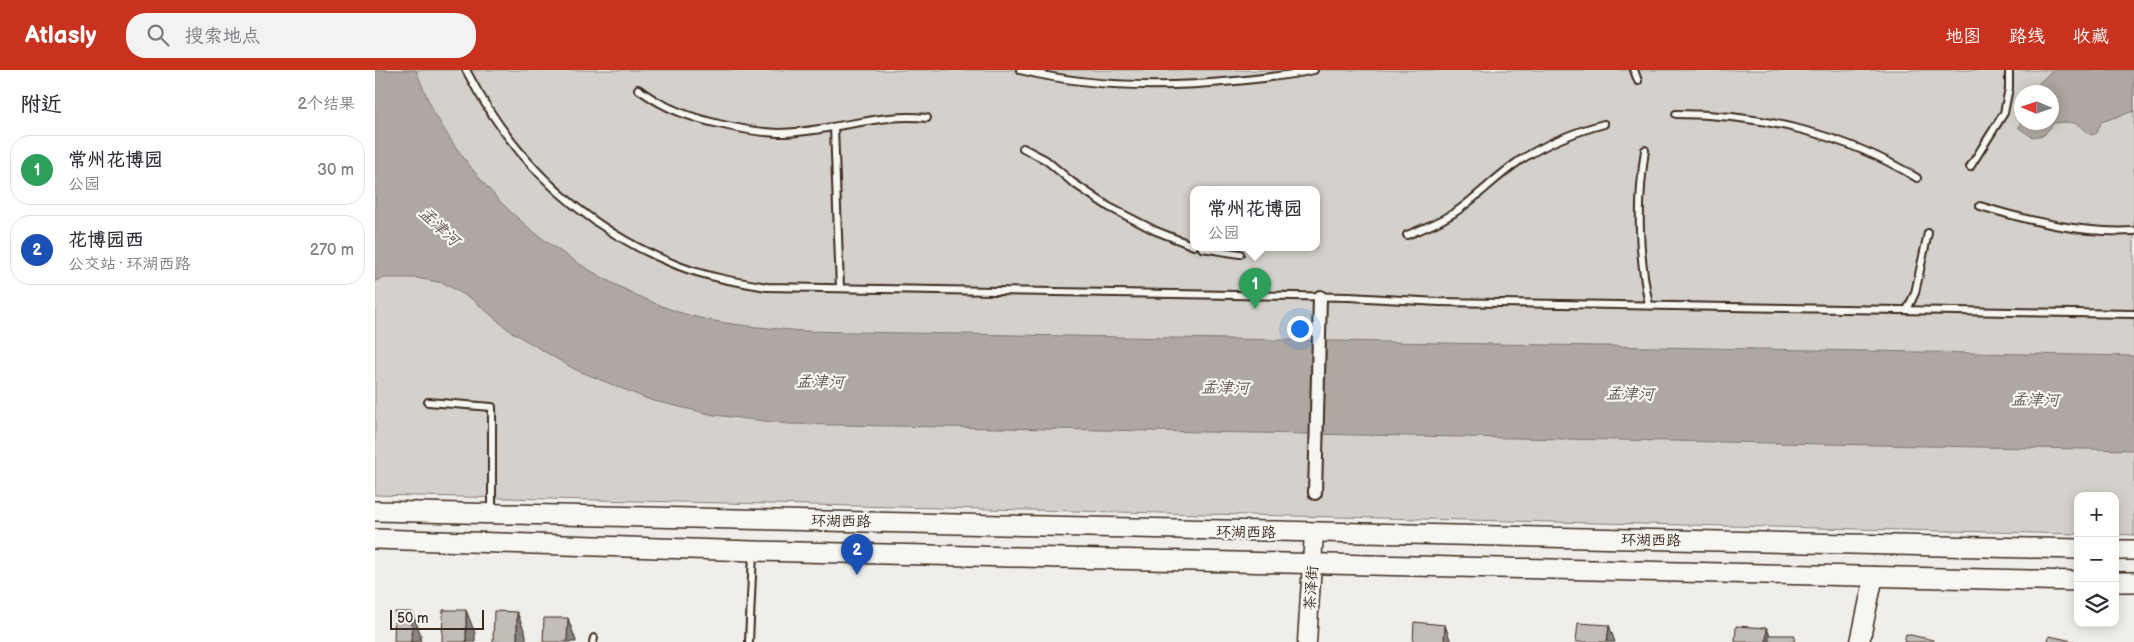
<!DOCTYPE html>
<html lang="zh">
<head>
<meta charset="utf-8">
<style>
	body { margin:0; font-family:"Balsamiq Sans","LXGW WenKai TC",sans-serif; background:#f2f2f3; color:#2b2b33 }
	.controls { position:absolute; right:15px; bottom:15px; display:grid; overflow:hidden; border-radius:10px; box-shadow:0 2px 12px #0003 }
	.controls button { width:45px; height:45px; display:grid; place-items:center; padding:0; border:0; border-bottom:1px solid #e1e1e2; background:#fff; color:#2b2b33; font:25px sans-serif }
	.compass { position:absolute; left:1639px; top:15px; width:45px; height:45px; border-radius:50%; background:#fff; box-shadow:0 2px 12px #0003; rotate:272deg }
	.scale { position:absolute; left:15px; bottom:12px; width:94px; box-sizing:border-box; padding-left:5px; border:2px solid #3b2a1e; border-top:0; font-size:14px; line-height:18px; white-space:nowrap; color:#3b2a1e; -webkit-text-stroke:4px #f6f6f2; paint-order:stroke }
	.you { position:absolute; left:924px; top:258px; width:18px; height:18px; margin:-12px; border:4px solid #fff; border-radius:50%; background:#1a73e8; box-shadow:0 0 0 8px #1a73e833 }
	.badge { display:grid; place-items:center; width:32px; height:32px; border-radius:50%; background:#c8321e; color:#fff; font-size:16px; font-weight:700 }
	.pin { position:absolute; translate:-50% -41px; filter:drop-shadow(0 1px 2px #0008) }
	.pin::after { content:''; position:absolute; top:26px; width:18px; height:15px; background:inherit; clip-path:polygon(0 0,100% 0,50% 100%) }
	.popup { position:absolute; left:815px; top:116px; width:130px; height:65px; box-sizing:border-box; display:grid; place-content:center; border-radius:10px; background:#fff; filter:drop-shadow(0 1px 4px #0005); font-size:16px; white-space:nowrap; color:#7c7c81 }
	.popup b { font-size:19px; color:#2b2b33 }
	.popup::after { content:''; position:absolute; left:50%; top:100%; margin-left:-10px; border:10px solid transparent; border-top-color:#fff }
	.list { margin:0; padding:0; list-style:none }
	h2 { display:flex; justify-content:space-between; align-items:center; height:65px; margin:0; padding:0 20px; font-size:21px }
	h2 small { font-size:16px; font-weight:400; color:#7c7c81 }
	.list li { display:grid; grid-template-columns:32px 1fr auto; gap:15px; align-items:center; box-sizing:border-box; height:70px; margin:0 10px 10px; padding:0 10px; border:1px solid #e1e1e2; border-radius:20px }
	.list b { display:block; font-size:19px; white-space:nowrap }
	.list p { margin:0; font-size:16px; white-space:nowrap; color:#7c7c81 }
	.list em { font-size:16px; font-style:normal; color:#7c7c81 }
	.icon { flex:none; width:28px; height:28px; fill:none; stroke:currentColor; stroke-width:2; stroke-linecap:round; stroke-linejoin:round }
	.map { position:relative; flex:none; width:1759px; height:572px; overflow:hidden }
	header { display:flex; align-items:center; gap:30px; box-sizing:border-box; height:70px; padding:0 25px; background:#c8321e; color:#fff }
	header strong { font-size:24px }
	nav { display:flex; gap:28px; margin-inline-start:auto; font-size:18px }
	.search { width:350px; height:45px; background:#f2f2f3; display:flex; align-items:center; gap:12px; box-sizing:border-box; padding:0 18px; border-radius:20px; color:#7c7c81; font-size:19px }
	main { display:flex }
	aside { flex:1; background:#fff }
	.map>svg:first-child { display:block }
	.park { fill:#d4d1cc; stroke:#887e75; fill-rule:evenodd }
	.water { fill:#afa8a1; stroke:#81766d }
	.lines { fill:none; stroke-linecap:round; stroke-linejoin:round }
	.lane-casing { stroke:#3b2a1e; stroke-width:10 }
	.street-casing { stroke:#3b2a1e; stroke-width:16 }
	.secondary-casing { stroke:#3b2a1e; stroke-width:21 }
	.primary-casing { stroke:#3b2a1e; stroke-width:22 }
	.lane { stroke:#f6f6f2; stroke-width:6 }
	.street { stroke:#f6f6f2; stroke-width:12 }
	.secondary { stroke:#f6f6f2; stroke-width:18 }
	.primary { stroke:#f6f6f2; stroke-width:19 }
	.shaded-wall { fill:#888480; stroke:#3b2a1e }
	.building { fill:#c2bdb7; stroke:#3b2a1e }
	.labels { text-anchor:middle; stroke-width:4.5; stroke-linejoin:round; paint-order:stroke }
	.street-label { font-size:15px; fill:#3b2a1e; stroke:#f6f6f2 }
	.water-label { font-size:16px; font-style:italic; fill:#64564c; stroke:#f6f6f2 }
</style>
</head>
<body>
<header>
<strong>Atlasly</strong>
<div class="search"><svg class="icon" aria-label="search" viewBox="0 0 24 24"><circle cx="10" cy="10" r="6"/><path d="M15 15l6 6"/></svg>搜索地点</div>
<nav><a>地图</a><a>路线</a><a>收藏</a></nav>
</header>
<main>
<aside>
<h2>附近<small>2个结果</small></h2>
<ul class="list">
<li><span class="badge" style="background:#2e9e5b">1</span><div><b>常州花博园</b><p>公园</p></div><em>30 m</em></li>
<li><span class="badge" style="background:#1a4fb4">2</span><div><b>花博园西</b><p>公交站 · 环湖西路</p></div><em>270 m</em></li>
</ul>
</aside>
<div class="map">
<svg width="1759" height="572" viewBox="0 0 1759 572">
	<rect width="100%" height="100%" fill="#efeeea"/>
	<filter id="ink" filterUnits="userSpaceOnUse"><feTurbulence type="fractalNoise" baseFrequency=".02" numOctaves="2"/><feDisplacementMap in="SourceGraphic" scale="10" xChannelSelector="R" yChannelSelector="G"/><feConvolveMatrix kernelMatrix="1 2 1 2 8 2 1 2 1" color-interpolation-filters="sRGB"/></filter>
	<g filter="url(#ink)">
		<!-- park -->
		<path class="park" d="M0,0h1759v465l-19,-1v-38h-37v38l-1703,-39zM1646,22h30v30h-30zM819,120h122v58h-122z"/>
		<!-- water -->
		<path class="water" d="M0,0h41c5,13 10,26 16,38 16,32 52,79 78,103 43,41 112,82 168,101 40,13 82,15 124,19l1332,25v94l-1345,-26 -75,-9 -64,-15 -76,-31 -64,-38 -38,-32 -29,-16 -27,-5h-31l-10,3z
			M1677,0h82v41l-33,11 -4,11 -6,2c-14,-13 -18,-14 -37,-12l-10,12 -12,2 -13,-9 2,-7v1h30v-30h-20z"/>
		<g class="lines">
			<!-- lane casing -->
			<g class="lane-casing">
				<path id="lane" d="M91,0c47,91 117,158 213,196 28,11 59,16 88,21l582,10 90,5 695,12
					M645,0c71,18 144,18 215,11 27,-3 53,-5 79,-11
					M1259,0l4,11
					M263,19c9,6 17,12 26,16 28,15 83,27 115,28 18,0 36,-3 53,-6 32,-5 62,-13 95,-9
					M1301,44c83,0 170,20 241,64
					M459,57l6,161
					M648,78l23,12 26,22 37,25 47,24 38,15
					M1270,80c-8,56 -7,100 4,155
					M1595,97l34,-54 5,-25v-18
					M1605,136c49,15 102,28 154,25
					M1032,165c20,-8 41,-16 58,-30 19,-15 35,-31 54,-44 26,-17 55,-29 85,-37
					M827,178l38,6
					M1532,240l8,-17 13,-60
					M53,332l64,5v104
					M218,572l1,-4
					M374,572l4,-89"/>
			</g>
			<!-- street casing -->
			<g class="street-casing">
				<path id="street" d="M940,423l5,-196"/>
			</g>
			<!-- secondary casing -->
			<g class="secondary-casing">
				<path id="secondary" d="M932,572l7,-109
					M1485,572l14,-66"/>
			</g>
			<!-- primary casing -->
			<g class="primary-casing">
				<path id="primary" d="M0,441l1703,38
					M0,469l378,12 1325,30
					M1740,480h19
					M1740,512h19"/>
			</g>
			<!-- lane -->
			<use href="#lane" class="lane"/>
			<!-- street -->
			<use href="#street" class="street"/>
			<!-- secondary -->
			<use href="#secondary" class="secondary"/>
			<!-- primary -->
			<use href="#primary" class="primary"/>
		</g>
		<!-- shaded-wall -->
		<path class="shaded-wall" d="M91,540l9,23v9h-9z
			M37,542l9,23 -1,7h-9z
			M142,542l9,23v7h-9z
			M193,548l8,23v1h-9z
			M1070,555l6,17h-7z
			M1234,555l6,17h-8z
			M1392,558l5,14h-6z"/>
		<!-- building -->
		<path class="building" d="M68,540h23v32h-24z
			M119,541l23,1v30h-24z
			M20,542h17l-1,30h-17z
			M169,548h24l-1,24h-24z
			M1039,552l31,3 -1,17h-31z
			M1203,553l31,2 -2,17h-31z
			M1361,556l31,2 -1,14h-31z
			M1531,564l27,6v2h-29z
			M1394,565h26l-1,7h-25z
			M1674,566l28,6h-29z"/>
	</g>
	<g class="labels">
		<!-- street labels -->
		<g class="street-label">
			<text transform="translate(466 451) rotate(1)" y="5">环湖西路</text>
			<text transform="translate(871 462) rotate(1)" y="5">环湖西路</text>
			<text transform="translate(1276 470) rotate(1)" y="5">环湖西路</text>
			<text transform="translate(936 518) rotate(-86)" y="5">茶泽街</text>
		</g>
		<!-- water labels -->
		<g class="water-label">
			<text transform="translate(65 156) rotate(43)" y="6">孟津河</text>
			<text transform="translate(445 311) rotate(1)" y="6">孟津河</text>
			<text transform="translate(850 317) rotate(1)" y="6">孟津河</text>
			<text transform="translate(1255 323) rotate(1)" y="6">孟津河</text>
			<text transform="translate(1660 329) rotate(1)" y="6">孟津河</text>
		</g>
	</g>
</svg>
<div class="controls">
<button>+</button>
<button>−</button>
<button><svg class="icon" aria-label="layers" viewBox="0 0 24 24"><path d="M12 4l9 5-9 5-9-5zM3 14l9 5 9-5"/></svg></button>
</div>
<svg class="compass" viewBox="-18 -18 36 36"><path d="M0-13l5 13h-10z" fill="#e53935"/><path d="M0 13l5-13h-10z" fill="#7c7c81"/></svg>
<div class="scale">50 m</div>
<div class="you"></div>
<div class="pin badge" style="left:880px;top:239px;background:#2e9e5b">1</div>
<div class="popup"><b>常州花博园</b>公园</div>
<div class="pin badge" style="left:482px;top:505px;background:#1a4fb4">2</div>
</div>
</main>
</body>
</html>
